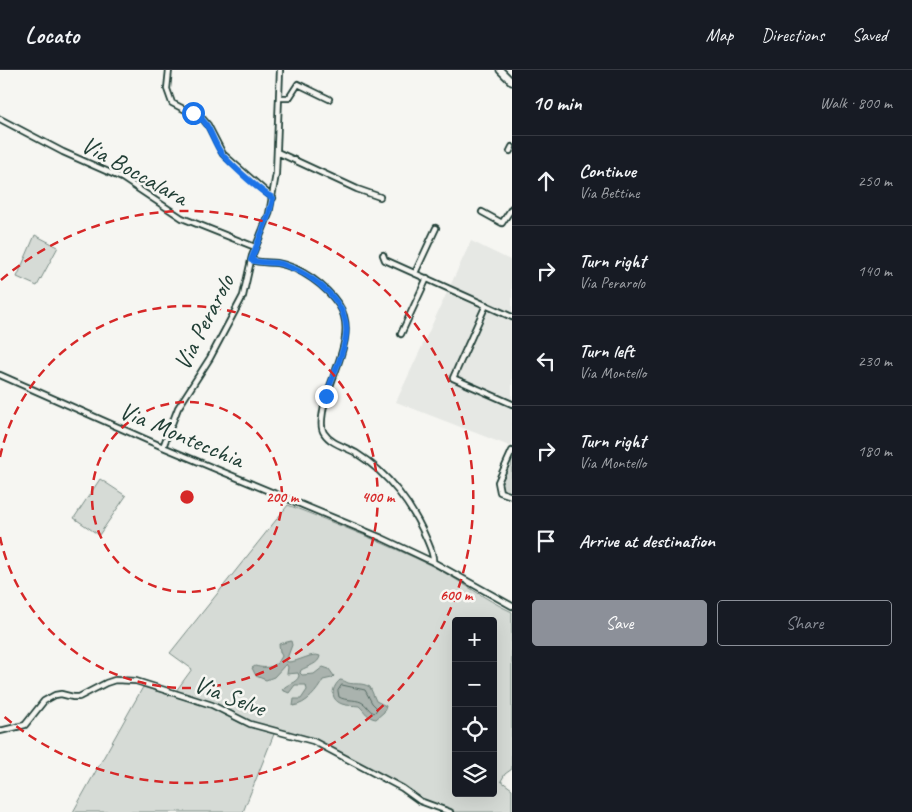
<!DOCTYPE html>
<html lang="en">
<head>
<meta charset="utf-8">
<style>
	body { margin:0; font-family:Caveat,sans-serif; background:#242831; color:#f1f3f6 }
	.controls { position:absolute; right:15px; bottom:15px; display:grid; overflow:hidden; border-radius:5px; box-shadow:0 5px 20px #0002 }
	.controls button { width:45px; height:45px; display:grid; place-items:center; padding:0; border:0; border-bottom:1px solid #363941; background:#171b24; color:#f1f3f6; font:25px sans-serif }
	.stop { position:absolute; width:15px; height:15px; margin:-11px; border:4px solid #1a73e8; border-radius:50%; background:#fff }
	.stop.end { background:#1a73e8; border-color:#fff; box-shadow:0 1px 5px #0008 }
	.list { margin:0; padding:0; list-style:none }
	h2 { display:flex; justify-content:space-between; align-items:center; height:65px; margin:0; padding:0 20px; font-size:21px }
	h2 small { font-size:16px; font-weight:400; color:#9ea1a6 }
	.list li { display:grid; grid-template-columns:32px 1fr auto; gap:15px; align-items:center; box-sizing:border-box; height:90px; padding:0 20px; border-top:1px solid #363941 }
	.list b { display:block; font-size:19px; white-space:nowrap }
	.list p { margin:0; font-size:16px; white-space:nowrap; color:#9ea1a6 }
	.list em { font-size:16px; font-style:normal; color:#9ea1a6 }
	.actions { display:flex; gap:10px; padding:15px 20px }
	.actions a { flex:1; padding:11px 0; border:1px solid #8c9099; border-radius:5px; text-align:center; font-size:18px; color:#8c9099 }
	.actions .main { background:#8c9099; color:#fff }
	.icon { flex:none; width:28px; height:28px; fill:none; stroke:currentColor; stroke-width:2; stroke-linecap:round; stroke-linejoin:round }
	.map { position:relative; flex:none; width:512px; height:742px; overflow:hidden }
	header { display:flex; align-items:center; gap:30px; box-sizing:border-box; height:70px; padding:0 25px; background:#171b24; border-bottom:1px solid #363941 }
	header strong { font-size:24px }
	nav { display:flex; gap:28px; margin-inline-start:auto; font-size:18px }
	main { display:flex }
	aside { flex:1; background:#171b24 }
	.map>svg:first-child { display:block }
	.built { fill:#e6e8e4 }
	.green { fill:#d6dbd6; stroke:#7a8c85; fill-rule:evenodd }
	.water { fill:#aab3ae; stroke:#72847d }
	.lines { fill:none; stroke-linecap:round; stroke-linejoin:round }
	.shore { stroke:#576c65; stroke-width:1 }
	.minor-casing { stroke:#1f3d34; stroke-width:8 }
	.major-casing { stroke:#1f3d34; stroke-width:9 }
	.minor { stroke:#f6f6f2; stroke-width:4.5 }
	.major { stroke:#f6f6f2; stroke-width:5.5 }
	.route { stroke:#1a73e8; stroke-width:6 }
	.ring { fill:none; stroke:#d62828; stroke-width:2.5; stroke-dasharray:9 6 }
	.labels { text-anchor:middle; stroke-width:5; stroke-linejoin:round; paint-order:stroke }
	.street-label { font-size:25px; fill:#1f3d34; stroke:#f6f6f2 }
	.centre { fill:#d62828; stroke:#f6f6f2; stroke-width:2.5 }
	.ring-label { font-size:15px; text-anchor:middle; font-weight:bold; fill:#d62828; stroke:#f6f6f2; stroke-width:5; stroke-linejoin:round; paint-order:stroke }
</style>
</head>
<body>
<header>
<strong>Locato</strong>
<nav><a>Map</a><a>Directions</a><a>Saved</a></nav>
</header>
<main>
<div class="map">
<svg width="512" height="742" viewBox="0 0 512 742">
	<rect width="100%" height="100%" fill="#f6f6f2"/>
	<filter id="ink" filterUnits="userSpaceOnUse"><feTurbulence type="fractalNoise" baseFrequency=".02" numOctaves="2"/><feDisplacementMap in="SourceGraphic" scale="10" xChannelSelector="R" yChannelSelector="G"/><feConvolveMatrix kernelMatrix="1 2 1 2 8 2 1 2 1" color-interpolation-filters="sRGB"/></filter>
	<g filter="url(#ink)">
		<!-- built -->
		<path class="built" d="M471,171l41,20v186l-116,-45z"/>
		<!-- green -->
		<path class="green" d="M35,165l23,12 -21,39 -20,-9z
			M512,389v34l-9,-3 -3,-5z
			M100,409l26,17 -27,39 -25,-17z
			M288,435c49,19 97,38 144,61 28,14 52,33 80,46v157l-7,5 -4,7 11,8v23h-59l-39,-17 -15,-12 -87,-44 -66,-19 -18,-11 -14,-6 -38,-12 16,-22 -22,-16zM456,551h37v172h-37z
			M143,617l67,20 30,16 34,11 -31,78h-170z"/>
		<!-- water -->
		<path class="water" d="M291,571l1,4 -6,16 2,1c11,0 24,-10 32,-6 -1,8 -12,10 -19,14l-1,3 2,2 12,-1 9,-7 6,2 5,7 -2,2 -9,2c-6,11 -16,24 -30,26l1,-7h7l6,-9 -1,-5h-11l-6,8 -7,-3c5,-7 14,-6 17,-14l-1,-3 -11,1 1,-7 -2,-3 -12,13 -8,3 -10,-4 -4,-8 3,-2c12,3 21,2 27,-10l-2,-4 -1,-8z
			M340,610c3,0 6,2 8,3 8,2 13,-1 22,4l6,14 10,5 -2,6 -8,7c-9,-1 -11,-8 -17,-13 -6,-1 -12,0 -17,-2 -13,-5 -10,-17 -2,-24z"/>
		<g class="lines">
			<!-- shore -->
			<path class="shore" d="M342,615l23,5 7,13 5,5 -1,3 -2,2c-6,-2 -7,-9 -13,-11 -7,-3 -15,-1 -22,-5l-1,-6z"/>
			<!-- minor casing -->
			<g class="minor-casing">
				<path id="minor" d="M169,0l-2,19 5,14 31,16 5,6 15,29 50,44
					M279,28h10l9,-14 31,15
					M0,49l63,33 59,26 60,40 73,29
					M510,81l2,-4
					M277,82l80,37 23,8
					M482,142l20,11 10,-15
					M383,185l2,5 127,57
					M251,190c9,3 17,2 26,3 24,4 49,23 62,42 20,30 -11,74 -16,106 -1,7 -3,16 1,22 7,11 22,14 32,20 32,20 57,53 71,87 3,7 7,15 6,22
					M415,203l21,-45
					M486,235l-33,73 59,26
					M401,264l26,-56
					M0,305l163,72 219,91 51,24 79,44
					M163,377l15,-39 32,-50 33,-62 9,-40 17,-42 7,-40 4,-104
					M512,381l-14,31 2,10 12,4
					M0,661l25,-6 19,-24 11,-6 6,-1 12,3h6l27,-14 9,-3 21,1 76,24 38,19 63,17 89,47 18,13 30,11"/>
			</g>
			<!-- major casing -->
			<g class="major-casing">
				<path id="major" d="M500,0l12,12"/>
			</g>
			<!-- minor -->
			<use href="#minor" class="minor"/>
			<!-- major -->
			<use href="#major" class="major"/>
		</g>
	</g>
	<g class="lines" filter="url(#ink)">
		<!-- route -->
		<path class="route" d="M193,43c18,8 18,27 29,41 8,10 40,39 51,44l-4,16 -18,46c10,4 20,1 31,4 30,10 72,39 63,77 -4,19 -13,37 -19,55"/>
	</g>
	<!-- distance rings -->
	<g class="ring">
		<circle cx="187" cy="427" r="95"/>
		<path d="M0 387A191 191 0 1 1 0 467"/>
		<path d="M1 210A286 286 0 1 1 1 644"/>
	</g>
	<g class="labels">
		<!-- street labels -->
		<g class="street-label">
			<text transform="translate(135 100) rotate(29)" y="9">Via Boccalara</text>
			<text transform="translate(203 252) rotate(-63)" y="9">Via Perarolo</text>
			<text transform="translate(182 364) rotate(23)" y="9">Via Montecchia</text>
			<text transform="translate(230 625) rotate(21)" y="9">Via Selve</text>
		</g>
	</g>
	<circle cx="187" cy="427" r="8" class="centre"/>
	<g class="ring-label">
		<text x="282" y="432">200 m</text>
		<text x="378" y="432">400 m</text>
		<text x="456" y="530">600 m</text>
	</g>
</svg>
<div class="controls">
<button>+</button>
<button>−</button>
<button><svg class="icon" aria-label="locate" viewBox="0 0 24 24"><circle cx="12" cy="12" r="6"/><path d="M12 2v4M12 18v4M2 12h4M18 12h4"/></svg></button>
<button><svg class="icon" aria-label="layers" viewBox="0 0 24 24"><path d="M12 4l9 5-9 5-9-5zM3 14l9 5 9-5"/></svg></button>
</div>
<div class="stop" style="left:193px;top:43px"></div>
<div class="stop end" style="left:326px;top:326px"></div>
</div>
<aside>
<h2>10 min<small>Walk · 800 m</small></h2>
<ul class="list">
<li><svg class="icon" aria-label="ahead" viewBox="0 0 24 24"><path d="M12 20V5M6 11l6-6 6 6"/></svg><div><b>Continue</b><p>Via Bettine</p></div><em>250 m</em></li>
<li><svg class="icon" aria-label="right" viewBox="0 0 24 24"><path d="M7 20v-9h11M14 6l5 5-5 5"/></svg><div><b>Turn right</b><p>Via Perarolo</p></div><em>140 m</em></li>
<li><svg class="icon" aria-label="left" viewBox="0 0 24 24"><path d="M17 20v-9H6M10 6l-5 5 5 5"/></svg><div><b>Turn left</b><p>Via Montello</p></div><em>230 m</em></li>
<li><svg class="icon" aria-label="right" viewBox="0 0 24 24"><path d="M7 20v-9h11M14 6l5 5-5 5"/></svg><div><b>Turn right</b><p>Via Montello</p></div><em>180 m</em></li>
<li><svg class="icon" aria-label="arrive" viewBox="0 0 24 24"><path d="M6 21V4h12l-3 4 3 4H6"/></svg><div><b>Arrive at destination</b></div></li>
</ul>
<div class="actions"><a class="main">Save</a><a>Share</a></div>
</aside>
</main>
</body>
</html>
